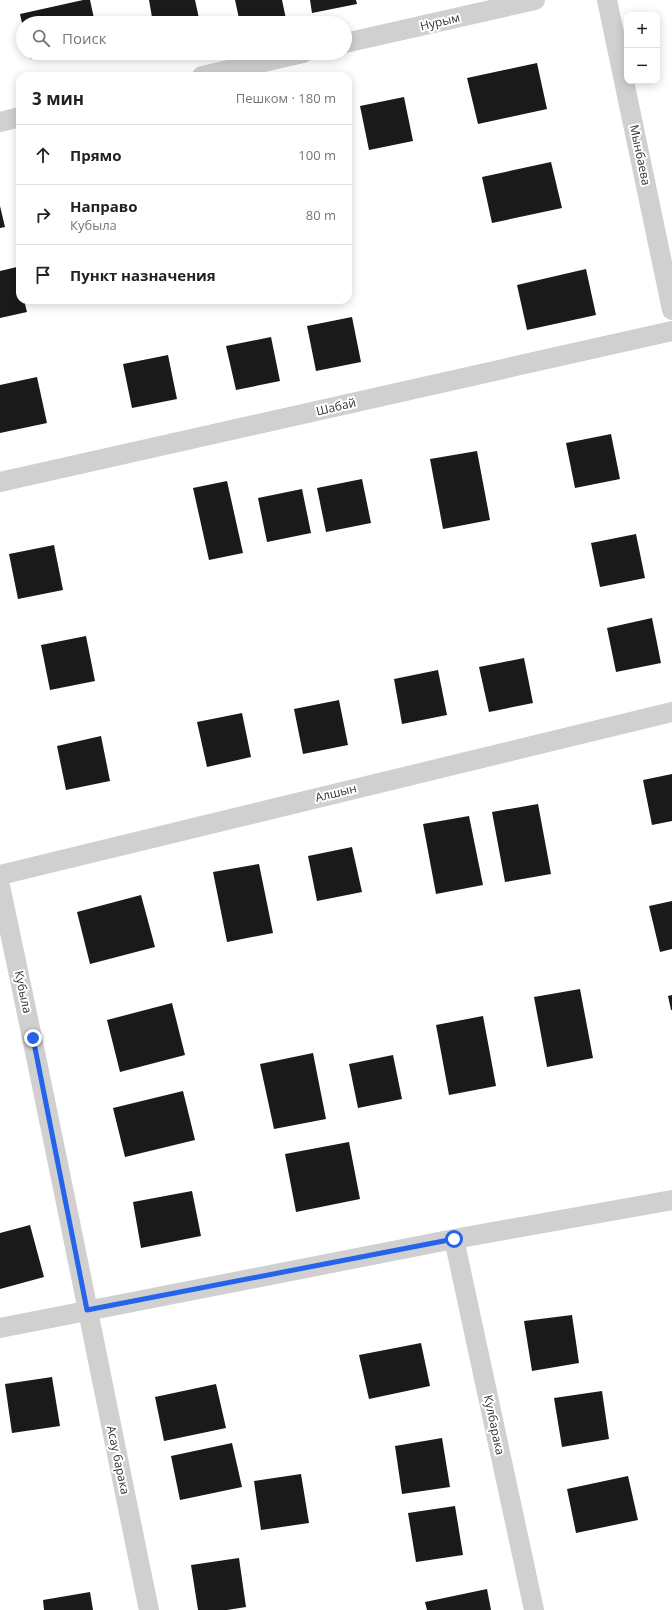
<!DOCTYPE html>
<html lang="ru">
<head>
<meta charset="utf-8">
<style>
	body { margin:0; font-family:"Open Sans",sans-serif; background:#f6f6f6; color:#222 }
	.controls { position:absolute; right:12px; top:12px; display:grid; overflow:hidden; border-radius:8px; box-shadow:0 2px 10px #0003 }
	.controls button { width:36px; height:36px; display:grid; place-items:center; padding:0; border:0; border-bottom:1px solid #e0e0e0; background:#fff; color:#222; font:20px sans-serif }
	.stop { position:absolute; width:12px; height:12px; margin:-9px; border:3px solid #2563eb; border-radius:50%; background:#fff }
	.stop.end { background:#2563eb; border-color:#fff; box-shadow:0 1px 4px #0008 }
	.list { margin:0; padding:0; list-style:none }
	h2 { display:flex; justify-content:space-between; align-items:center; height:52px; margin:0; padding:0 16px; font-size:17px }
	h2 small { font-size:13px; font-weight:400; color:#767676 }
	.list li { display:grid; grid-template-columns:26px 1fr auto; gap:12px; align-items:center; box-sizing:border-box; height:60px; padding:0 16px; border-top:1px solid #e0e0e0 }
	.list b { display:block; font-size:15px; white-space:nowrap }
	.list p { margin:0; font-size:13px; white-space:nowrap; color:#767676 }
	.list em { font-size:13px; font-style:normal; color:#767676 }
	.icon { flex:none; width:22px; height:22px; fill:none; stroke:currentColor; stroke-width:2; stroke-linecap:round; stroke-linejoin:round }
	.map { position:relative; flex:none; width:672px; height:1610px; overflow:hidden }
	.search { position:absolute; background:#fff; box-shadow:0 2px 10px #0003; left:16px; top:16px; width:336px; height:44px; display:flex; align-items:center; gap:10px; box-sizing:border-box; padding:0 14px; border-radius:22px; color:#767676; font-size:15px }
	.panel { position:absolute; background:#fff; box-shadow:0 2px 10px #0003; left:16px; top:72px; width:336px; height:232px; border-radius:12px }
	.map>svg:first-child { display:block }
	.building { fill:#1a1a1a }
	.lines { fill:none; stroke-linecap:round; stroke-linejoin:round }
	.minor { stroke:#d0d0d0; stroke-width:20 }
	.route { stroke:#2563eb; stroke-width:5 }
	.labels { text-anchor:middle; stroke-width:4; stroke-linejoin:round; paint-order:stroke }
	.street-label { font-size:12px; fill:#333; stroke:#fff }
</style>
</head>
<body>
<div class="map">
<svg width="672" height="1610" viewBox="0 0 672 1610">
	<rect width="100%" height="100%" fill="#fff"/>
	<!-- building -->
	<path class="building" d="M83,0h7l5,23h-73l-2,-9z
		M149,0h46l5,23h-47z
		M235,0h47l4,19 -19,4h-27z
		M310,0h46l1,4 -45,9z
		M29,53h28v1l-27,5z
		M537,63l10,46 -69,15 -11,-46z
		M404,97l9,44 -44,9 -9,-44z
		M551,162l11,46 -70,15 -10,-46z
		M0,206l5,21 -5,1z
		M17,267l3,15v18h4l3,12 -27,6v-47z
		M586,269l10,46 -69,15 -10,-45z
		M352,317l9,45 -45,9 -9,-45z
		M271,337l9,44 -44,9 -10,-44z
		M168,355l9,44 -45,9 -9,-44z
		M37,377l10,46 -47,10v-48z
		M611,434l9,45 -45,9 -9,-45z
		M477,451l13,69 -47,9 -13,-70z
		M362,479l9,44 -45,9 -9,-44z
		M227,481l16,72 -34,7 -16,-72z
		M302,489l9,44 -44,9 -9,-44z
		M636,534l9,44 -45,9 -9,-44z
		M54,545l9,45 -45,9 -9,-45z
		M652,618l9,45 -45,9 -9,-44z
		M86,636l9,45 -45,9 -9,-45z
		M524,658l9,45 -44,9 -10,-45z
		M438,670l9,45 -45,9 -8,-45z
		M339,700l9,45 -45,9 -9,-45z
		M242,713l9,44 -44,10 -10,-45z
		M101,736l9,45 -44,9 -9,-44z
		M672,774v47l-20,4 -9,-45z
		M538,804l13,70 -46,8 -13,-70z
		M469,816l14,69 -47,9 -13,-70z
		M352,847l10,45 -45,9 -9,-45z
		M259,864l14,69 -46,9 -14,-70z
		M141,895l14,52 -65,17 -13,-52z
		M672,901v48l-12,3 -11,-46z
		M580,989l13,69 -46,9 -13,-70z
		M672,995v15h-1l-3,-14z
		M172,1003l13,52 -65,17 -13,-52z
		M483,1016l13,70 -47,9 -13,-70z
		M313,1053l13,66 -52,10 -14,-65z
		M393,1055l9,44 -44,9 -9,-44z
		M183,1091l12,49 -70,17 -12,-49z
		M349,1142l11,57 -64,13 -11,-58z
		M192,1191l9,45 -60,12 -8,-46z
		M30,1225l14,52 -44,12v-56z
		M572,1315l7,48 -47,8 -8,-50z
		M421,1343l9,43 -61,13 -10,-44z
		M52,1377l8,49 -48,7 -7,-49z
		M216,1384l10,44 -62,13 -9,-44z
		M602,1391l7,48 -47,8 -8,-49z
		M442,1438l8,49 -48,7 -7,-48z
		M232,1443l10,44 -62,13 -9,-44z
		M301,1474l8,49 -48,7 -7,-49z
		M628,1476l10,44 -62,13 -9,-44z
		M455,1506l8,49 -47,7 -8,-49z
		M239,1558l7,49 -19,3h-29l-7,-45z
		M487,1589l4,21h-64l-2,-8z
		M90,1592l3,18h-49l-1,-10z"/>
	<g class="lines">
		<!-- minor -->
		<path class="minor" d="M607,0l65,310
			M345,43l190,-43
			M202,76l101,-23
			M0,122l20,-5
			M0,482l672,-151
			M0,875l672,-163
			M0,886c52,241 99,483 149,724
			M454,1239l80,371
			M0,1328l454,-89 218,-39"/>
	</g>
	<g class="lines">
		<!-- route -->
		<path class="route" d="M33,1038l54,272 367,-71"/>
	</g>
	<g class="labels">
		<!-- street labels -->
		<g class="street-label">
			<text transform="translate(440 22) rotate(-13)" y="4">Нурым</text>
			<text transform="translate(640 155) rotate(78)" y="4">Мынбаева</text>
			<text transform="translate(336 407) rotate(-13)" y="4">Шабай</text>
			<text transform="translate(336 793) rotate(-14)" y="4">Алшын</text>
			<text transform="translate(23 992) rotate(78)" y="4">Кубыла</text>
			<text transform="translate(494 1425) rotate(78)" y="4">Кулбарака</text>
			<text transform="translate(118 1460) rotate(78)" y="4">Асау барака</text>
		</g>
	</g>
</svg>
<div class="controls">
<button>+</button>
<button>−</button>
</div>
<div class="stop" style="left:454px;top:1239px"></div>
<div class="stop end" style="left:33px;top:1038px"></div>
<div class="search"><svg class="icon" aria-label="search" viewBox="0 0 24 24"><circle cx="10" cy="10" r="6"/><path d="M15 15l6 6"/></svg>Поиск</div>
<section class="panel">
<h2>3 мин<small>Пешком · 180 m</small></h2>
<ul class="list">
<li><svg class="icon" aria-label="ahead" viewBox="0 0 24 24"><path d="M12 20V5M6 11l6-6 6 6"/></svg><div><b>Прямо</b></div><em>100 m</em></li>
<li><svg class="icon" aria-label="right" viewBox="0 0 24 24"><path d="M7 20v-9h11M14 6l5 5-5 5"/></svg><div><b>Направо</b><p>Кубыла</p></div><em>80 m</em></li>
<li><svg class="icon" aria-label="arrive" viewBox="0 0 24 24"><path d="M6 21V4h12l-3 4 3 4H6"/></svg><div><b>Пункт назначения</b></div></li>
</ul>
</section>
</div>
</body>
</html>
